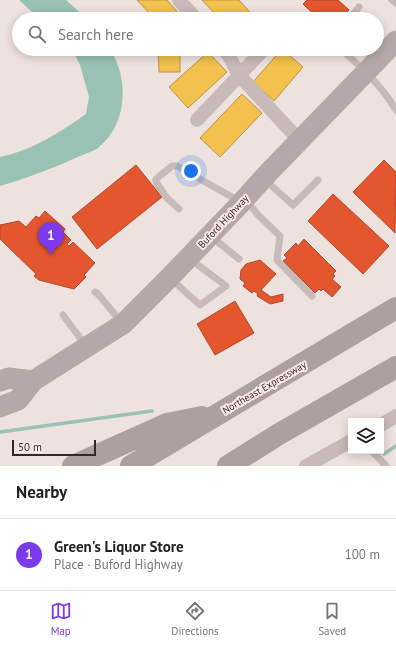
<!DOCTYPE html>
<html lang="en">
<head>
<meta charset="utf-8">
<style>
	body { margin:0; font-family:"PT Sans",sans-serif; background:#f2f2f2; color:#222 }
	.controls { position:absolute; right:12px; bottom:12px; display:grid; overflow:hidden; border-radius:0px; box-shadow:0 2px 10px #0003 }
	.controls button { width:36px; height:36px; display:grid; place-items:center; padding:0; border:0; border-bottom:1px solid #e0e0e0; background:#fff; color:#222; font:20px sans-serif }
	.scale { position:absolute; left:12px; bottom:10px; width:84px; box-sizing:border-box; padding-left:4px; border:2px solid #382627; border-top:0; font-size:11px; line-height:14px; white-space:nowrap; color:#382627; -webkit-text-stroke:3px #fbeae6; paint-order:stroke }
	.you { position:absolute; left:191px; top:171px; width:14px; height:14px; margin:-10px; border:3px solid #fff; border-radius:50%; background:#1a73e8; box-shadow:0 0 0 6px #1a73e833 }
	.badge { display:grid; place-items:center; width:26px; height:26px; border-radius:50%; background:#7c3aed; color:#fff; font-size:13px; font-weight:700 }
	.pin { position:absolute; translate:-50% -33px; filter:drop-shadow(0 1px 2px #0008) }
	.pin::after { content:''; position:absolute; top:21px; width:14px; height:12px; background:inherit; clip-path:polygon(0 0,100% 0,50% 100%) }
	.list { margin:0; padding:0; list-style:none }
	h2 { display:flex; justify-content:space-between; align-items:center; height:52px; margin:0; padding:0 16px; font-size:17px }
	h2 small { font-size:13px; font-weight:400; color:#767676 }
	.list li { display:grid; grid-template-columns:26px 1fr auto; gap:12px; align-items:center; box-sizing:border-box; height:72px; padding:0 16px; border-top:1px solid #e0e0e0 }
	.list b { display:block; font-size:15px; white-space:nowrap }
	.list p { margin:0; font-size:13px; white-space:nowrap; color:#767676 }
	.list em { font-size:13px; font-style:normal; color:#767676 }
	.icon { flex:none; width:22px; height:22px; fill:none; stroke:currentColor; stroke-width:2; stroke-linecap:round; stroke-linejoin:round }
	.map { position:relative; flex:none; width:396px; height:466px; overflow:hidden }
	.search { position:absolute; background:#fff; box-shadow:0 2px 10px #0003; left:12px; right:12px; top:12px; height:44px; display:flex; align-items:center; gap:10px; box-sizing:border-box; padding:0 14px; border-radius:22px; color:#767676; font-size:15px }
	.sheet { height:124px; background:#fff }
	nav { display:flex; justify-content:space-around; align-items:center; box-sizing:border-box; height:56px; border-top:1px solid #e0e0e0; background:#fff; font-size:11px; color:#767676 }
	nav a { display:grid; justify-items:center; gap:2px }
	nav .on { color:#7c3aed }
	.map>svg:first-child { display:block }
	.water { fill:#99c2b4 }
	.homes { fill:#f2c14e; stroke:#ba9242 }
	.shops { fill:#e4572e; stroke:#b0482c }
	.lines { fill:none; stroke-linecap:round; stroke-linejoin:round }
	.stream { stroke:#99c2b4; stroke-width:3.5 }
	.lane { stroke:#c7bab8; stroke-width:7 }
	.street { stroke:#c7bab8; stroke-width:14 }
	.primary { stroke:#b5a8a8; stroke-width:21 }
	.highway { stroke:#ada19f; stroke-width:22 }
	.labels { text-anchor:middle; stroke-width:4; stroke-linejoin:round; paint-order:stroke }
	.street-label { font-size:10px; fill:#382627; stroke:#fbeae6 }
</style>
</head>
<body>
<div class="map">
<svg width="396" height="466" viewBox="0 0 396 466">
	<rect width="100%" height="100%" fill="#eee2df"/>
	<!-- water -->
	<path class="water" d="M19,0h47l21,19h-47z
		M72,49h38c19,30 18,74 -11,98 -4,4 -13,6 -19,9 -26,12 -53,22 -80,30v-29c33,-7 59,-24 86,-43l3,-17 -9,-32z"/>
	<!-- homes -->
	<path class="homes" d="M137,0h30l14,16 -3,3h-23z
		M202,0h37l17,19h-36z
		M158,49h22v23h-21z
		M282,49l21,18 -29,34 -21,-19z
		M208,52l19,20 -39,36 -19,-21z
		M242,94l20,19 -42,44 -20,-19z"/>
	<!-- shops -->
	<path class="shops" d="M307,0h31l11,10 -8,9h-22l-16,-15z
		M384,160l12,12 -1,61 -42,-41z
		M136,165l26,32 -65,52 -25,-32z
		M333,194l56,52 -26,28 -55,-53z
		M45,211l20,18 -2,3 8,8 -4,4 2,2 4,-4 22,21 -11,12 2,2 -12,12 -35,-9 -5,-4 2,-2 -36,-35v-14l19,-4 7,6 10,-11 3,2z
		M304,239l32,32 -3,3 2,2 -3,3 9,8 -9,10 -9,-8 -2,2 -2,-2 -4,4 -32,-32 4,-3 -3,-3 12,-12 2,3z
		M260,260l16,14 -15,16 10,7 12,-3v7l-13,3 -13,-8 1,-2 -4,-3 -2,2 -9,-7 2,-3 -5,-4 1,-9 5,-6z
		M235,301l19,32 -39,22 -18,-31z"/>
	<g class="lines">
		<!-- stream -->
		<path class="stream" d="M0,432l152,-21
			M384,454l12,-8"/>
		<!-- lane -->
		<path class="lane" d="M392,0l4,3
			M349,19l10,-12
			M341,49c21,19 41,37 55,61
			M265,180l28,25 25,-25
			M246,200l12,15 22,21 -3,24 35,36
			M179,209l-12,-11 -11,-16v-3l16,-13h5l62,35
			M212,237l27,22
			M171,279l29,26 26,-19 -36,-27
			M95,292l3,2 24,29
			M63,315l23,31
			M372,451l14,15"/>
		<!-- street -->
		<path class="street" d="M179,0l17,19
			M223,49l6,7 10,19 60,65
			M197,120l67,-71
			M381,425l15,-9
			M306,466l45,-25"/>
		<!-- primary -->
		<path class="primary" d="M0,381l9,-3 24,3
			M0,407l18,-7 15,-19 90,-57 46,-46 72,-75 28,-31 127,-131"/>
		<!-- highway -->
		<path class="highway" d="M73,466l94,-42 35,-7
			M131,466l265,-158
			M228,466l51,-32 117,-67"/>
	</g>
	<g class="labels">
		<!-- street labels -->
		<g class="street-label">
			<text transform="translate(223 221) rotate(-47)" y="4">Buford Highway</text>
			<text transform="translate(264 387) rotate(-30)" y="4">Northeast Expressway</text>
		</g>
	</g>
</svg>
<div class="controls">
<button><svg class="icon" aria-label="layers" viewBox="0 0 24 24"><path d="M12 4l9 5-9 5-9-5zM3 14l9 5 9-5"/></svg></button>
</div>
<div class="scale">50 m</div>
<div class="you"></div>
<div class="pin badge" style="left:51px;top:255px">1</div>
<div class="search"><svg class="icon" aria-label="search" viewBox="0 0 24 24"><circle cx="10" cy="10" r="6"/><path d="M15 15l6 6"/></svg>Search here</div>
</div>
<section class="sheet">
<h2>Nearby<small></small></h2>
<ul class="list">
<li><span class="badge">1</span><div><b>Green's Liquor Store</b><p>Place · Buford Highway</p></div><em>100 m</em></li>
</ul>
</section>
<nav>
<a class="on"><svg class="icon" aria-label="map" viewBox="0 0 24 24"><path d="M3 6l6-2 6 2 6-2v14l-6 2-6-2-6 2zM9 4v14M15 6v14"/></svg>Map</a>
<a><svg class="icon" aria-label="directions" viewBox="0 0 24 24"><path d="M12 3l9 9-9 9-9-9zM9 14v-3h6M13 9l2 2-2 2"/></svg>Directions</a>
<a><svg class="icon" aria-label="saved" viewBox="0 0 24 24"><path d="M7 4h10v16l-5-4-5 4z"/></svg>Saved</a>
</nav>
</body>
</html>
